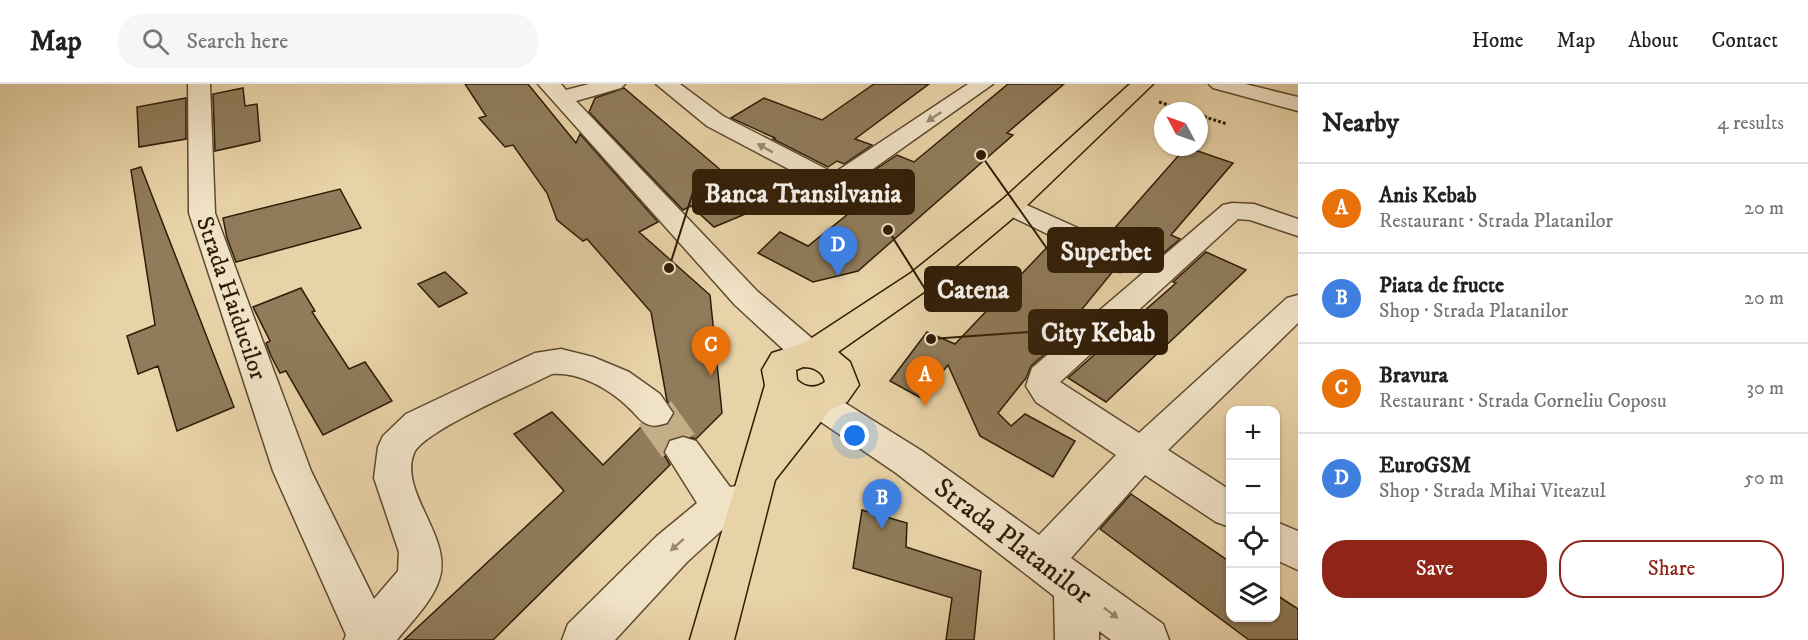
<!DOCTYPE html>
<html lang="en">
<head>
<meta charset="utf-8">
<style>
	body { margin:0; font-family:"IM FELL DW Pica",serif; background:#f6f6f6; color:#222 }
	.controls { position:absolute; right:18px; bottom:18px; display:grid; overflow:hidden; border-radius:12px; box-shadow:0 2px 4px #0004 }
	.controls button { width:54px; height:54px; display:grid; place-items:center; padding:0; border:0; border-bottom:2px solid #e0e0e0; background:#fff; color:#222; font:30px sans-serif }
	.compass { position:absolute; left:1154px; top:18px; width:54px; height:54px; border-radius:50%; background:#fff; box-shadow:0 2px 4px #0004; rotate:311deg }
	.you { position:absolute; left:855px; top:352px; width:21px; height:21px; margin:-15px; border:4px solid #fff; border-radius:50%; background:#1a73e8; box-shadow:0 0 0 9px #1a73e833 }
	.badge { display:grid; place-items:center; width:39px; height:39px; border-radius:50%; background:#8f2418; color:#fff; font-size:20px; font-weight:700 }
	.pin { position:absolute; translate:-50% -50px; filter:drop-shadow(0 2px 3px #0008) }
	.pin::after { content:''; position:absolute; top:32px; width:21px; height:18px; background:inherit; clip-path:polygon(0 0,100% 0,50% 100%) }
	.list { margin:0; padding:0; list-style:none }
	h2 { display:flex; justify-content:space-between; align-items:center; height:78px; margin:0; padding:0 24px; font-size:26px }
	h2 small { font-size:20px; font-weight:400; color:#767676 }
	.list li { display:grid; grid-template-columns:39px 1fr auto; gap:18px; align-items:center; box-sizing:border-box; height:90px; padding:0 24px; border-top:2px solid #e0e0e0 }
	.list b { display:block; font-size:22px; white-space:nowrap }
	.list p { margin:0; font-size:20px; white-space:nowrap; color:#767676 }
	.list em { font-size:20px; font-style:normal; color:#767676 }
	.actions { display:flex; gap:12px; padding:18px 24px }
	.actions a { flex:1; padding:14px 0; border:2px solid #8f2418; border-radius:24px; text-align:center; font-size:21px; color:#8f2418 }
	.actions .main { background:#8f2418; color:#fff }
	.icon { flex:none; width:33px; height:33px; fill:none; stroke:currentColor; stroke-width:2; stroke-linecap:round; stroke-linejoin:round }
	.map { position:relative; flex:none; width:1298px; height:556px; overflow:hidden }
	header { display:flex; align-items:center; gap:36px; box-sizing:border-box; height:84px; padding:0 30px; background:#fff; border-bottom:2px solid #e0e0e0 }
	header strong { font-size:28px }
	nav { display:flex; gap:33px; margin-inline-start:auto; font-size:21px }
	.search { width:420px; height:54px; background:#f6f6f6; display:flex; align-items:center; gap:15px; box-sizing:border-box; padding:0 21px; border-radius:24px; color:#767676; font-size:22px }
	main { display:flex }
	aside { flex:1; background:#fff }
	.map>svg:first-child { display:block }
	.building { fill:#907b5a; stroke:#301d07; stroke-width:1.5 }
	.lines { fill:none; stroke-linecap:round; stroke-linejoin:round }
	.minor-tunnel-far1 { stroke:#c3ae87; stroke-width:31; stroke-dasharray:31 15; stroke-linecap:butt }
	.minor-tunnel { stroke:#c3ae87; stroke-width:40; stroke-dasharray:40 20; stroke-linecap:butt }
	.minor-casing { stroke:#5e4a2f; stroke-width:3 }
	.major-casing { stroke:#301d07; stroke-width:3 }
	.path { stroke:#301d07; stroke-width:3; stroke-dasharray:3 2; stroke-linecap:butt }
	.minor { fill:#f0e2c6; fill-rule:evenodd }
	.major { fill:#e8d2a7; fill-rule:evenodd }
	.oneway { fill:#9a8970 }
	.labels { text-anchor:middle; stroke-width:4.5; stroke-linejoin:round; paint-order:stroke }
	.street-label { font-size:24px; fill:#301d07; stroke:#f0e2c6 }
	.near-street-label { font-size:28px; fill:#301d07; stroke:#f0e2c6 }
	.leader { fill:none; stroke:#301d07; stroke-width:2 }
	.callout-dot { fill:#301d07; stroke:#f0e2c6; stroke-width:2 }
	.callout { fill:#301d07; stroke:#301d07; stroke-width:2 }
	.callout-label { font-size:26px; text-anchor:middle; font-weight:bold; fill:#fff }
</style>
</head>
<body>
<header>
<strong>Map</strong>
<div class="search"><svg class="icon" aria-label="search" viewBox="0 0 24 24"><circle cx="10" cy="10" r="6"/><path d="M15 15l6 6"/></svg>Search here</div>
<nav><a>Home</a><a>Map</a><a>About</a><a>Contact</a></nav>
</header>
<main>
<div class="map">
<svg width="1298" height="556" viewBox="0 0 1298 556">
	<rect width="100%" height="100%" fill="#e8d2a7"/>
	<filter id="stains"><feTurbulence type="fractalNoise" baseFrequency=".00333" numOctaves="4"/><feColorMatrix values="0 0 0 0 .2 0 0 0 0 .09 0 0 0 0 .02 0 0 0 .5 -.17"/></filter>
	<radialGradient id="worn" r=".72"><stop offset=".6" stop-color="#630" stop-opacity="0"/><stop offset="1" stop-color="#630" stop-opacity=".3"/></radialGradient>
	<!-- building -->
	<path class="building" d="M465,0h63l48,59 4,-9 78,88 -19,10 71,63 12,118 -26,26 -14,-4 -14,5 -5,13 7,12 -177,175h-89l160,-149 -50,-57 38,-22 51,53 40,-40 10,3 15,-3 7,-11 -8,-13 -16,-89 -64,-73 -4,2 -26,-21 -10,-27 -34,-48 -8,2 -26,-29 7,-2z
		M874,0h55l-74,55 17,6 -28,19 -7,-3 -9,6 -55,-28 2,-1 -44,-20 33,-20 58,22z
		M1008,0h56l-57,49 6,2 -155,136 -45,11 -55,-29 22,-21 28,14 80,-64 -19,-8 28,-19 17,7z
		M243,4l2,18 12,-2 3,37 -45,10 -2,-57z
		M624,4l92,78 44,42 -46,19 -23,-21 -8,4 -94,-98 6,-14z
		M186,14v41l-47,8 -2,-40z
		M1186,63l47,16 -62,72 9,4 -35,30 -22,-10 -76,93 -16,14 -5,12 -28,35 13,13 14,-12 50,27 -22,36 -73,-41 -32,-71 -27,33 -31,-17 37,-49 28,12 99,-104 44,19 13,-4 4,-8 -9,-9z
		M141,83l93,240 -57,24 -19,-65 -20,8 -11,-38 28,-11 -24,-155z
		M340,105l21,39 -125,34 -9,-24 -4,-20z
		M1206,168l40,18 -140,132 -38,-24 108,-95 -3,-1z
		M445,188l22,21 -28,14 -21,-23z
		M301,204l14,23 -3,1 37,57 16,-7 27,39 -69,34 -37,-64 -6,2 -9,-17 -5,-13 4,-2 -17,-34z
		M1131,410l99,68v56h45v-24l23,15v31h-49l-149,-111z
		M862,426l45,13 -1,24 75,24 -7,69h-28l6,-42 -99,-30z"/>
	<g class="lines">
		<!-- minor-tunnel-far1 -->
		<path class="minor-tunnel-far1" d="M1099,164l44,20"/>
		<!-- minor-tunnel -->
		<path class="minor-tunnel" d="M655,329l28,39"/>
		<!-- minor casing -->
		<g class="minor-casing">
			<path id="minor" d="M188,0h22l5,129 96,258 63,128 24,-28 1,-19 -25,-74 4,-31 5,-11 23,-22 129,-61 26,-4 32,8 36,15 31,22 13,19 -6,10c-8,2 -14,5 -22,0 -6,-3 -11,-11 -17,-16 -19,-18 -48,-35 -76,-33 -25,13 -129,57 -138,79 -16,39 40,85 25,127 -7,22 -28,42 -42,60h-53l2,-5 -73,-164 -84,-258z
				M538,0h23l5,6 23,-6h36l-4,4 -45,13 181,190 65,56 4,8 -4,8 -12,4 -12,-4 -63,-58z
				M656,0h24l43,32 109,56 5,-1 131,-87h25l-140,99 -25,5 -9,-3 -112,-59z
				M1209,0h36l53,13v14l-85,-23z
				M1011,114l98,44 4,6 -4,6 -10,3 -10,-3 -87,-42 -4,-6 4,-6z
				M1232,119l22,1 44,15v17l-48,-16 -12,-1 -178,163 79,51 148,-135 11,-3v28l-130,127 62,40v37l-14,-5 -71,-47 -74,83 92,66 6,16h-58l-12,-9v9h-44l-1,-44 -158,-123 -91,-62 -5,-9 5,-9 12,-4 12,4 93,58 117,84 77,-80 -80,-53 -10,-16 6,-18 191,-163z
				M683,353l13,4 34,46 19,-3 14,5 5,12 -5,12 -31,8 -45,41 -72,78h-53l6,-16 89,-88 40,-33 -32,-51 5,-11z
				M1276,438l22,9v39l-22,-10z"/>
		</g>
		<!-- major casing -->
		<g class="major-casing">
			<path id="major" d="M1130,0h23l-133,128 -89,75 -93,65 12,10 9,23 -12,17 -17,8 -55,70 -41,160h-44l75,-255 -3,-15 10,-17 32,-10 107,-70 91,-73zM803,283c10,0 20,4 22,15 -10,7 -19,6 -28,-2l-1,-10z"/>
		</g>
		<!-- path -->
		<path class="path" d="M1159,18l28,9
			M1199,31l28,9"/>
		<!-- minor -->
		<use href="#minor" class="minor"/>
		<!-- major -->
		<use href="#major" class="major"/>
	</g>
	<!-- one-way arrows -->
	<defs><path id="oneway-solid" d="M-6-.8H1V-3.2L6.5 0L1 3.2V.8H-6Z" transform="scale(1.5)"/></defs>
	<g class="oneway">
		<use href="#oneway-solid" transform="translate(934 33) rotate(146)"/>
		<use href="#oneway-solid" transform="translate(765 64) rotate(-151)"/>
		<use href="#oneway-solid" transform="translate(677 461) rotate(138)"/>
		<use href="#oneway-solid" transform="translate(1111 529) rotate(37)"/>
	</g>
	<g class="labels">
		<!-- street labels -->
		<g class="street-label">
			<text transform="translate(232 214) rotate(71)" y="8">Strada Haiducilor</text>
		</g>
		<!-- near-street labels -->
		<g class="near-street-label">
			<text transform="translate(1014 456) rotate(37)" y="10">Strada Platanilor</text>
		</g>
	</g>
	<!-- callouts -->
	<path class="leader" d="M669 184L693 108M981 71L1048 166M888 146L925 205M931 255L1029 248"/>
	<g class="callout-dot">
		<circle cx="669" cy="184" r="6"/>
		<circle cx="981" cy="71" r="6"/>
		<circle cx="888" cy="146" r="6"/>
		<circle cx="931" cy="255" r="6"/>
	</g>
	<g class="callout">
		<rect x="693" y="86" width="221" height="44" rx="6"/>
		<rect x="1048" y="144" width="115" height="44" rx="6"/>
		<rect x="925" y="183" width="96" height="44" rx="6"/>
		<rect x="1029" y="226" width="138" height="44" rx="6"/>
	</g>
	<g class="callout-label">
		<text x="803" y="118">Banca Transilvania</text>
		<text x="1106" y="176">Superbet</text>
		<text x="973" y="214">Catena</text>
		<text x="1098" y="257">City Kebab</text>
	</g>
	<rect width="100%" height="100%" filter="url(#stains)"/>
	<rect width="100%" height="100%" fill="url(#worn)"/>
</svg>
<div class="controls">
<button>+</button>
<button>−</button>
<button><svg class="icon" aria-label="locate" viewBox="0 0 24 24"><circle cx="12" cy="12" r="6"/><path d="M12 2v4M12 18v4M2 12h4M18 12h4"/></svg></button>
<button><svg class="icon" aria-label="layers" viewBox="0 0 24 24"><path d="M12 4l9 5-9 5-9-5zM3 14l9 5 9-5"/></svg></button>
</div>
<svg class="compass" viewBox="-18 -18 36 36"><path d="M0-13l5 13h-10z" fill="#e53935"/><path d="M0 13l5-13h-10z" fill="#767676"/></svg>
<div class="you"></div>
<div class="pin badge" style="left:925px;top:322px;background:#e8710a">A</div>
<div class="pin badge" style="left:882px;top:445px;background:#3f7fe0">B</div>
<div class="pin badge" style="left:711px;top:292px;background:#e8710a">C</div>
<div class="pin badge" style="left:838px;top:192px;background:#3f7fe0">D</div>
</div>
<aside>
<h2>Nearby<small>4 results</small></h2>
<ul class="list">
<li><span class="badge" style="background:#e8710a">A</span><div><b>Anis Kebab</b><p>Restaurant · Strada Platanilor</p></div><em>20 m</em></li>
<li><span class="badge" style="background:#3f7fe0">B</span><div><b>Piata de fructe</b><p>Shop · Strada Platanilor</p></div><em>20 m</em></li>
<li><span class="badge" style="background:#e8710a">C</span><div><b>Bravura</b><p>Restaurant · Strada Corneliu Coposu</p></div><em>30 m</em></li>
<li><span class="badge" style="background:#3f7fe0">D</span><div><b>EuroGSM</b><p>Shop · Strada Mihai Viteazul</p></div><em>50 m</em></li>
</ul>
<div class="actions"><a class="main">Save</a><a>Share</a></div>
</aside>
</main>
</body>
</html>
